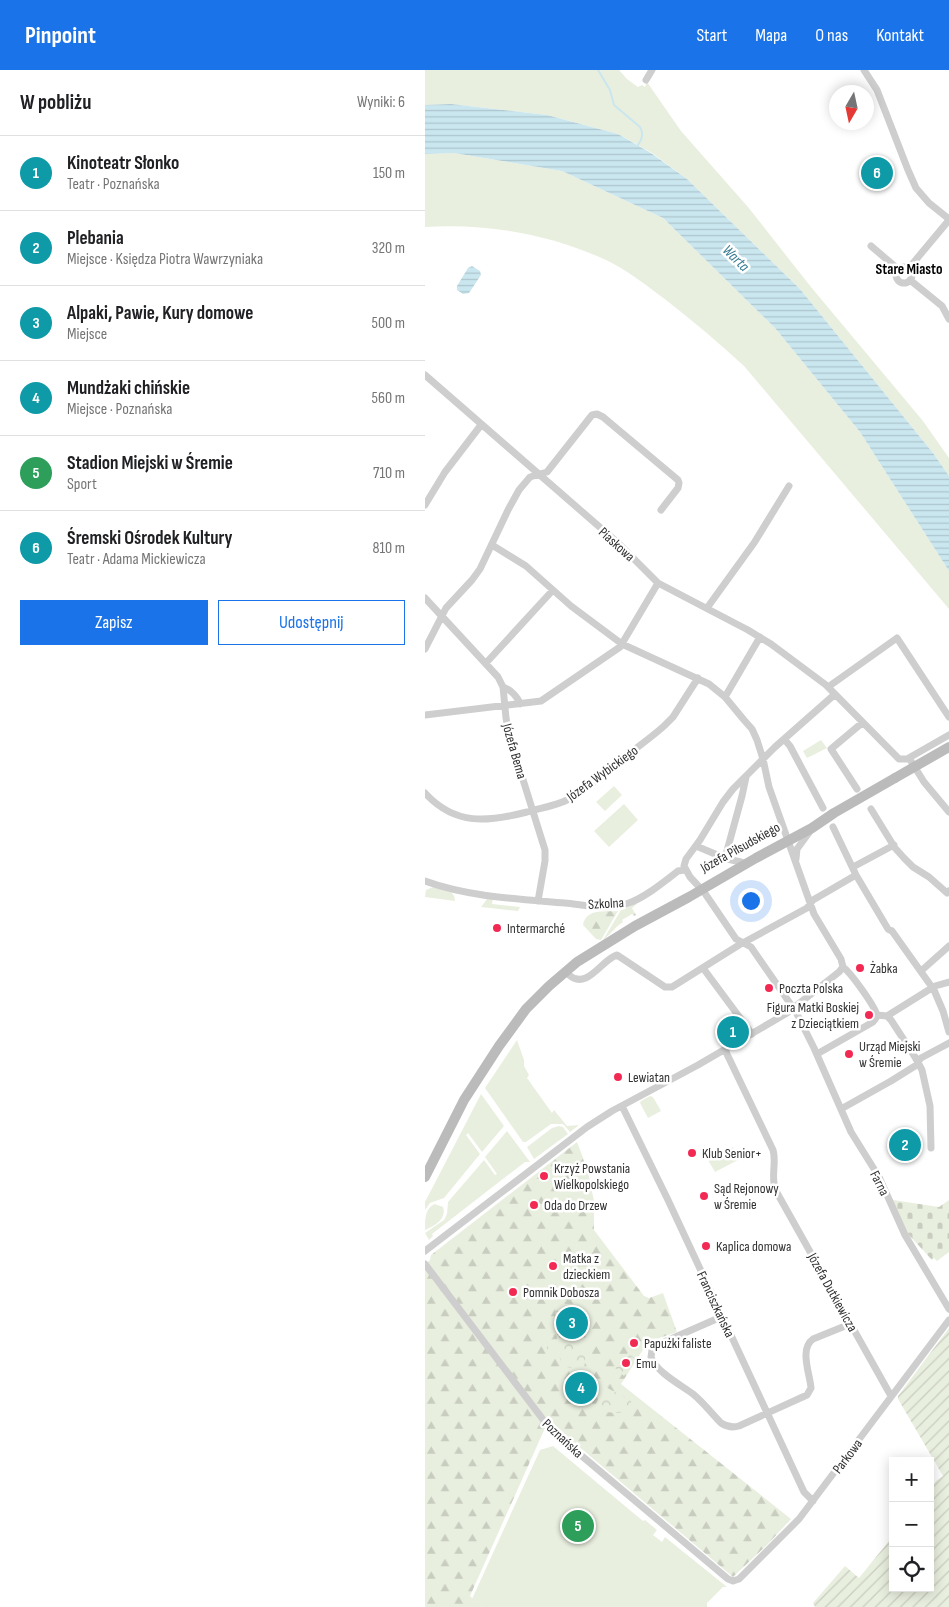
<!DOCTYPE html>
<html lang="pl">
<head>
<meta charset="utf-8">
<style>
	body { margin:0; font-family:"Sofia Sans Condensed",sans-serif; background:#f6f6f6; color:#202124 }
	.controls { position:absolute; right:15px; bottom:15px; display:grid; overflow:hidden; border-radius:0px; box-shadow:0 2px 12px #0003 }
	.controls button { width:45px; height:45px; display:grid; place-items:center; padding:0; border:0; border-bottom:1px solid #e0e0e0; background:#fff; color:#202124; font:25px sans-serif }
	.compass { position:absolute; left:404px; top:15px; width:45px; height:45px; border-radius:50%; background:#fff; box-shadow:0 2px 12px #0003; rotate:189deg }
	.you { position:absolute; left:325px; top:830px; width:18px; height:18px; margin:-12px; border:4px solid #fff; border-radius:50%; background:#1a73e8; box-shadow:0 0 0 8px #1a73e833 }
	.badge { display:grid; place-items:center; width:32px; height:32px; border-radius:50%; background:#1a73e8; color:#fff; font-size:16px; font-weight:700 }
	.pin { position:absolute; translate:-50% -50%; border:2px solid #fff; box-shadow:0 1px 5px #0006 }
	.list { margin:0; padding:0; list-style:none }
	h2 { display:flex; justify-content:space-between; align-items:center; height:65px; margin:0; padding:0 20px; font-size:21px }
	h2 small { font-size:16px; font-weight:400; color:#757577 }
	.list li { display:grid; grid-template-columns:32px 1fr auto; gap:15px; align-items:center; box-sizing:border-box; height:75px; padding:0 20px; border-top:1px solid #e0e0e0 }
	.list b { display:block; font-size:19px; white-space:nowrap }
	.list p { margin:0; font-size:16px; white-space:nowrap; color:#757577 }
	.list em { font-size:16px; font-style:normal; color:#757577 }
	.actions { display:flex; gap:10px; padding:15px 20px }
	.actions a { flex:1; padding:11px 0; border:1px solid #1a73e8; border-radius:0px; text-align:center; font-size:18px; color:#1a73e8 }
	.actions .main { background:#1a73e8; color:#fff }
	.icon { flex:none; width:28px; height:28px; fill:none; stroke:currentColor; stroke-width:2; stroke-linecap:round; stroke-linejoin:round }
	.map { position:relative; flex:none; width:524px; height:1537px; overflow:hidden }
	header { display:flex; align-items:center; gap:30px; box-sizing:border-box; height:70px; padding:0 25px; background:#1a73e8; color:#fff }
	header strong { font-size:24px }
	nav { display:flex; gap:28px; margin-inline-start:auto; font-size:18px }
	main { display:flex }
	aside { flex:1; background:#fff }
	.map>svg:first-child { display:block }
	.grass { fill:#e9efdf }
	.forest { fill:url(#forest-firs) }
	.cemetery { fill:url(#cemetery-stones) }
	.park { fill:url(#park-crowns) }
	.garden { fill:url(#garden-furrows) }
	.water { fill:url(#water-rules) }
	.lines { fill:none; stroke-linecap:round; stroke-linejoin:round }
	.stream { stroke:#cae6ef; stroke-width:2 }
	.street { stroke:#cecece; stroke-width:7 }
	.secondary { stroke:#bbb; stroke-width:10 }
	.secondary-bridge { stroke:#bbb; stroke-width:10 }
	.poi-dot { fill:#f22952; stroke:#fff; stroke-width:2 }
	.labels { text-anchor:middle; stroke-width:5; stroke-linejoin:round; paint-order:stroke }
	.street-label { font-size:14px; fill:#313131; stroke:#fff }
	.poi-label { font-size:14px; fill:#313131; stroke:#fff; text-anchor:start }
	.water-label { font-size:15px; font-style:italic; fill:#367b93; stroke:#fff }
	.neighbourhood-label { font-size:15px; font-weight:bold; fill:#000; stroke:#fff }
</style>
</head>
<body>
<header>
<strong>Pinpoint</strong>
<nav><a>Start</a><a>Mapa</a><a>O nas</a><a>Kontakt</a></nav>
</header>
<main>
<aside>
<h2>W pobliżu<small>Wyniki: 6</small></h2>
<ul class="list">
<li><span class="badge" style="background:#0f9aa8">1</span><div><b>Kinoteatr Słonko</b><p>Teatr · Poznańska</p></div><em>150 m</em></li>
<li><span class="badge" style="background:#0f9aa8">2</span><div><b>Plebania</b><p>Miejsce · Księdza Piotra Wawrzyniaka</p></div><em>320 m</em></li>
<li><span class="badge" style="background:#0f9aa8">3</span><div><b>Alpaki, Pawie, Kury domowe</b><p>Miejsce</p></div><em>500 m</em></li>
<li><span class="badge" style="background:#0f9aa8">4</span><div><b>Mundżaki chińskie</b><p>Miejsce · Poznańska</p></div><em>560 m</em></li>
<li><span class="badge" style="background:#2e9e5b">5</span><div><b>Stadion Miejski w Śremie</b><p>Sport</p></div><em>710 m</em></li>
<li><span class="badge" style="background:#0f9aa8">6</span><div><b>Śremski Ośrodek Kultury</b><p>Teatr · Adama Mickiewicza</p></div><em>810 m</em></li>
</ul>
<div class="actions"><a class="main">Zapisz</a><a>Udostępnij</a></div>
</aside>
<div class="map">
<svg width="524" height="1537" viewBox="0 0 524 1537">
	<defs>
		<pattern id="forest-firs" width="22" height="20" patternUnits="userSpaceOnUse" patternTransform="scale(1.25)"><rect width="22" height="20" fill="#e9efdf"/><path d="M5 1l3.5 6h-7zM16 11l3.5 6h-7z" fill="#c8cdc0"/></pattern>
		<pattern id="cemetery-stones" width="16" height="16" patternUnits="userSpaceOnUse" patternTransform="scale(1.25)"><rect width="16" height="16" fill="#e9efdf"/><path d="M2 7V4a2 2 0 0 1 4 0v3zM10 15v-3a2 2 0 0 1 4 0v3z" fill="#c8cdc0"/></pattern>
		<pattern id="park-crowns" width="20" height="18" patternUnits="userSpaceOnUse" patternTransform="scale(1.25)"><rect width="20" height="18" fill="#e9efdf"/><path d="M2 6a3 3 0 1 1 6 0M12 15a3 3 0 1 1 6 0" fill="none" stroke="#c8cdc0"/></pattern>
		<pattern id="garden-furrows" width="10" height="10" patternUnits="userSpaceOnUse" patternTransform="scale(1.25)"><rect width="10" height="10" fill="#e9efdf"/><path d="M-1 1l2-2M0 10L10 0M9 11l2-2" fill="none" stroke="#c8cdc0"/></pattern>
		<pattern id="water-rules" width="6" height="5" patternUnits="userSpaceOnUse" patternTransform="scale(1.25)"><rect width="6" height="5" fill="#cae6ef"/><path d="M0 2.5h6" fill="none" stroke="#aec6cd"/></pattern>
	</defs>
	<rect width="100%" height="100%" fill="#fff"/>
	<!-- grass -->
	<path class="grass" d="M0,0h194l8,9 11,8 4,-2 3,2 2,-5 34,49 67,76 63,80 112,134 26,37v18l-16,-23 -133,-164 -113,-110 -35,-26 -34,-19 -71,-19 -96,-11 -26,1z
		M29,83l108,18 101,47 112,110 85,104 89,139v38l-205,-243c-25,-23 -51,-45 -78,-66 -19,-14 -39,-30 -60,-40 -56,-26 -120,-37 -181,-33v-73z
		M396,670l6,8 -20,10 -4,-7z
		M189,716l8,9 -17,16 -9,-9z
		M199,734l14,16 -29,27 -15,-16z
		M8,817c10,3 22,2 22,14l-30,-4 1,-7z
		M62,829h6l-1,5 28,3 -2,4 -37,-4z
		M92,970l7,20v6l5,9 -2,3 25,35 2,-3 13,16 12,-1 -9,7 -7,-8h-12l-25,18h-3l-38,-54z
		M56,1024l23,32 -22,26 -14,-19 -2,2 14,19 -36,44 -14,5 -5,7v-8z
		M225,1026l3,1 8,14 -13,7 -8,-15 1,-2z
		M134,1056l4,1 5,7 -34,25 -7,-12 25,-19z
		M82,1061l23,31h-5l-93,72 1,2 -4,4 -4,-7 19,-13 3,-6 1,-12 36,-42 11,15 2,-1 -12,-17z
		M308,1077l7,12 -25,13 -7,-12z
		M10,1134l8,3c4,12 -8,19 -18,23 0,-11 0,-22 10,-26z
		M128,1376l90,75 2,-1 12,10 -4,5 9,7 3,-5 62,50h-4l-16,16v4h-225l-10,-8 68,-149z"/>
	<!-- forest -->
	<path class="forest" d="M213,833l-6,5 4,7 -2,1 -2,-2 -10,6 1,2c-8,5 -12,12 -20,18l18,-30z
		M193,841l-17,29 -5,-1 -13,-14c3,-17 22,-13 35,-14z
		M152,1072l10,26 7,33v29l50,66 5,2 14,-5 14,39 -29,10 -27,42 170,135 -23,25 -35,33 -182,-154 -6,5 -75,168 12,11h-57v-343l5,-4 1,-5z"/>
	<!-- cemetery -->
	<path class="cemetery" d="M468,1130l46,7 10,-7v52l-12,9 -3,-3 -2,2 -25,-27z"/>
	<!-- park -->
	<path class="park" d="M130,1231l32,12 3,3 -6,54 -23,-4 -2,-15 -12,1v-12l10,-1v-5h2v-3l-3,-1z
		M203,1283l8,6 -12,17 -9,-8z
		M155,1307l7,1 3,21 -19,-3 4,-18z
		M179,1316l27,15 1,4c-5,11 -21,7 -31,7l-5,-8z"/>
	<!-- garden -->
	<path class="garden" d="M524,1258v279h-134l-2,-4 32,-37 14,12 34,-42v52h37v-98l6,-9 7,-5 -45,-77v-3z"/>
	<!-- water -->
	<path class="water" d="M26,34l96,11 71,19 33,19 36,26 113,110 133,164 16,23v95l-89,-139 -85,-104 -112,-110 -101,-47 -108,-18 -29,1v-49z
		M47,196l8,5 1,4 -12,18 -6,1 -6,-4v-4l11,-18z"/>
	<g class="lines">
		<!-- stream -->
		<path class="stream" d="M173,0l12,20 4,15 26,22c4,7 2,12 -2,18"/>
		<!-- street -->
		<path class="street" d="M439,0l13,20 31,80 8,18 13,15 20,16
			M221,10l6,-10
			M446,176l27,23
			M471 205a8 8 0 1 1 16 0a8 8 0 1 1-16 0Z
			M484,198l40,-48
			M485,210l32,26 7,13
			M0,305l193,168 40,40 90,47 23,14 55,41 73,74h8l42,-24
			M0,435l20,-33 36,-47
			M67,475l34,21 45,40 51,38 87,40 16,13 19,23 8,9 5,11 6,19 6,28 45,127 27,45 2,8c8,6 31,38 34,48
			M0,528l73,79 5,10 3,31 4,20 35,112v11l-7,40
			M282,538l47,-65 35,-57
			M0,579l21,-41 26,-28 8,-11 28,-59 11,-20 11,-13 17,-5 45,-57 5,-1 6,3 75,63 1,3 -1,5 -17,22
			M61,593l67,-73
			M78,617c7,2 15,10 17,17
			M403,617l69,-49 52,79
			M409,625l-59,52 -42,42 -10,13 -23,38 -14,19 -2,7 6,11 14,15 32,47 15,8 45,65 18,36 37,84 28,45 26,58 44,74
			M300,627l35,-60
			M0,645l116,-14 79,-54 38,-64
			M359,669l6,7 33,62
			M484,688l15,24 25,30
			M432,719l-26,-40 31,-26
			M0,723c30,33 63,29 102,19 13,-4 28,-6 40,-12 22,-12 40,-28 59,-43 12,-11 26,-20 38,-31l9,-9 25,-39
			M446,739l24,39 9,10 9,9 16,10 18,16 2,-2
			M408,757l23,48 32,54 4,2 42,59 9,21 6,21
			M271,776l31,13 14,3
			M300,788l17,-62 4,-19
			M371,789l1,-10 14,-19
			M428,797l41,-22
			M0,811c44,16 94,18 140,22 20,2 42,7 61,1 17,-5 38,-22 52,-33l7,-1
			M278,898l49,66
			M496,901l28,-25
			M144,905c18,16 33,-16 48,-20l48,32h7l67,-42 68,-37 6,-8 43,-25
			M452,945l10,1 4,4 24,37 7,13 8,36 1,42
			M462,946l48,-30 14,-4
			M300,980l48,100c4,13 -3,28 3,41l115,205
			M392,984l56,-32 3,-4 1,-3
			M197,1036l46,94 136,292 9,9
			M416,1039l50,-28 24,-15 6,-8 28,-15
			M0,1181l162,-124 25,-16 86,-46 89,-52 52,-41 4,-5
			M0,1194l126,166 177,149 5,2 6,-2 60,-60 150,-199
			M296,1247l-64,28 -5,5 -1,7c5,15 30,28 42,37 10,8 19,20 28,29 6,4 11,5 18,3l68,-31 4,-7c-1,-14 -12,-39 2,-49l37,-15"/>
		<!-- secondary -->
		<path class="secondary" d="M0,1107l39,-77 35,-54 27,-37 23,-23 28,-24 58,-36 54,-29 67,-39 56,-30 22,-15 61,-35"/>
		<!-- secondary-bridge -->
		<path class="secondary-bridge" d="M470,708l54,-31"/>
	</g>
	<!-- markers -->
	<g class="poi-dot">
		<circle cx="72" cy="858" r="5"/>
		<circle cx="435" cy="898" r="5"/>
		<circle cx="344" cy="918" r="5"/>
		<circle cx="444" cy="945" r="5"/>
		<circle cx="424" cy="984" r="5"/>
		<circle cx="193" cy="1007" r="5"/>
		<circle cx="267" cy="1083" r="5"/>
		<circle cx="119" cy="1106" r="5"/>
		<circle cx="279" cy="1126" r="5"/>
		<circle cx="109" cy="1135" r="5"/>
		<circle cx="281" cy="1176" r="5"/>
		<circle cx="128" cy="1196" r="5"/>
		<circle cx="88" cy="1222" r="5"/>
		<circle cx="209" cy="1273" r="5"/>
		<circle cx="201" cy="1293" r="5"/>
	</g>
	<g class="labels">
		<!-- street labels -->
		<g class="street-label">
			<text transform="translate(192 474) rotate(42)" y="5">Piaskowa</text>
			<text transform="translate(90 681) rotate(74)" y="5">Józefa Bema</text>
			<text transform="translate(177 703) rotate(-36)" y="5">Józefa Wybickiego</text>
			<text transform="translate(315 777) rotate(-29)" y="5">Józefa Piłsudskiego</text>
			<text transform="translate(181 833) rotate(-3)" y="5">Szkolna</text>
			<text transform="translate(455 1113) rotate(63)" y="5">Farna</text>
			<text transform="translate(408 1222) rotate(61)" y="5">Józefa Dutkiewicza</text>
			<text transform="translate(291 1234) rotate(65)" y="5">Franciszkańska</text>
			<text transform="translate(138 1368) rotate(43)" y="5">Poznańska</text>
			<text transform="translate(422 1386) rotate(-53)" y="5">Parkowa</text>
		</g>
		<!-- poi labels -->
		<g class="poi-label">
			<text x="82" y="863">Intermarché</text>
			<text x="445" y="903">Żabka</text>
			<text x="354" y="923">Poczta Polska</text>
			<text x="434" y="942" text-anchor="end">Figura Matki Boskiej<tspan x="434" dy="16">z Dzieciątkiem</tspan></text>
			<text x="434" y="981">Urząd Miejski<tspan x="434" dy="16">w Śremie</tspan></text>
			<text x="203" y="1012">Lewiatan</text>
			<text x="277" y="1088">Klub Senior+</text>
			<text x="129" y="1103">Krzyż Powstania<tspan x="129" dy="16">Wielkopolskiego</tspan></text>
			<text x="289" y="1123">Sąd Rejonowy<tspan x="289" dy="16">w Śremie</tspan></text>
			<text x="119" y="1140">Oda do Drzew</text>
			<text x="291" y="1181">Kaplica domowa</text>
			<text x="138" y="1193">Matka z<tspan x="138" dy="16">dzieckiem</tspan></text>
			<text x="98" y="1227">Pomnik Dobosza</text>
			<text x="219" y="1278">Papużki faliste</text>
			<text x="211" y="1298">Emu</text>
		</g>
		<!-- water labels -->
		<g class="water-label">
			<text transform="translate(311 188) rotate(44)" y="5">Warta</text>
		</g>
		<!-- neighbourhood labels -->
		<g class="neighbourhood-label">
			<text x="484" y="204">Stare Miasto</text>
		</g>
	</g>
</svg>
<div class="controls">
<button>+</button>
<button>−</button>
<button><svg class="icon" aria-label="locate" viewBox="0 0 24 24"><circle cx="12" cy="12" r="6"/><path d="M12 2v4M12 18v4M2 12h4M18 12h4"/></svg></button>
</div>
<svg class="compass" viewBox="-18 -18 36 36"><path d="M0-13l5 13h-10z" fill="#e53935"/><path d="M0 13l5-13h-10z" fill="#757577"/></svg>
<div class="you"></div>
<div class="pin badge" style="left:308px;top:962px;background:#0f9aa8">1</div>
<div class="pin badge" style="left:480px;top:1075px;background:#0f9aa8">2</div>
<div class="pin badge" style="left:147px;top:1253px;background:#0f9aa8">3</div>
<div class="pin badge" style="left:156px;top:1318px;background:#0f9aa8">4</div>
<div class="pin badge" style="left:153px;top:1456px;background:#2e9e5b">5</div>
<div class="pin badge" style="left:452px;top:103px;background:#0f9aa8">6</div>
</div>
</main>
</body>
</html>
